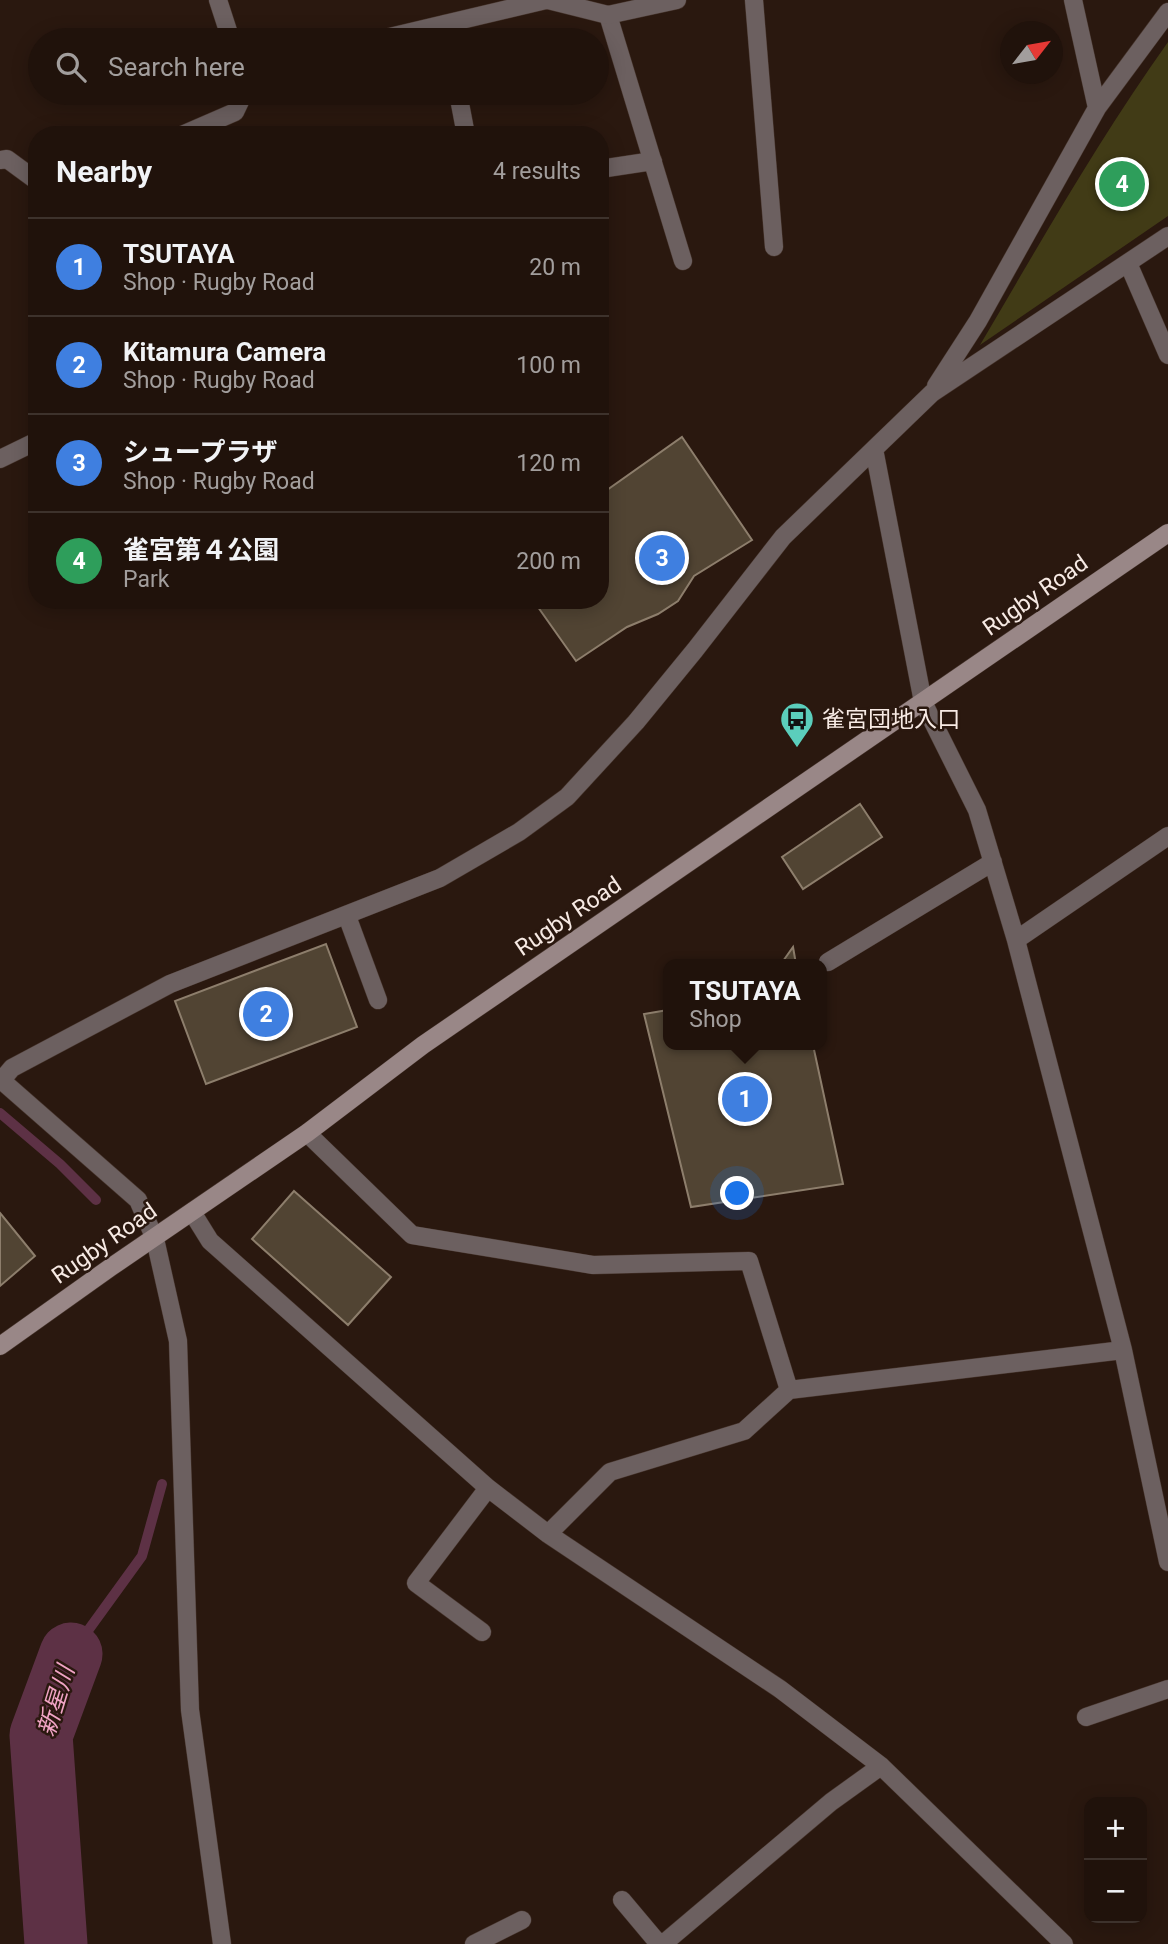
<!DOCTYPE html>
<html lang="en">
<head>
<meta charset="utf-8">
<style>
	body { margin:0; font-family:Roboto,"Noto Sans JP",sans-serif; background:#2d2019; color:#f1f3f6 }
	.controls { position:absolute; right:21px; bottom:21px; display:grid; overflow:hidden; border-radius:14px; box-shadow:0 4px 18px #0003 }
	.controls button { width:63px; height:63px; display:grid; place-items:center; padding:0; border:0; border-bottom:2px solid #3d322c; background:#20120b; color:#f1f3f6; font:35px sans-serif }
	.compass { position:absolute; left:1000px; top:21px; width:63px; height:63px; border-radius:50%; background:#20120b; box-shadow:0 4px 18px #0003; rotate:59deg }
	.you { position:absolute; left:738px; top:1194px; width:24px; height:24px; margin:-18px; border:5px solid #fff; border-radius:50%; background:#1a73e8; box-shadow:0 0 0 10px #1a73e833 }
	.badge { display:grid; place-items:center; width:46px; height:46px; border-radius:50%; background:#7c3aed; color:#fff; font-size:23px; font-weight:700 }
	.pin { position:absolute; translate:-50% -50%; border:4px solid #fff; box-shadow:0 2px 7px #0006 }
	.popup { position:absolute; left:663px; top:959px; width:164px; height:91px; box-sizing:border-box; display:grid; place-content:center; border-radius:14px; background:#20120b; filter:drop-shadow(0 2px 5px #0005); font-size:23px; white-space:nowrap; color:#a29e9d }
	.popup b { font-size:26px; color:#f1f3f6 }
	.popup::after { content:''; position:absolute; left:50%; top:100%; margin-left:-14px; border:14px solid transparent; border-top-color:#20120b }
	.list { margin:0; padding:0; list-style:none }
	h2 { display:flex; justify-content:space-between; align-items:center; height:91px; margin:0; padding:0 28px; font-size:30px }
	h2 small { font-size:23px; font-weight:400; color:#a29e9d }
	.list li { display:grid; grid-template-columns:46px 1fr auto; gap:21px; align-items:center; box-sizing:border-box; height:98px; padding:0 28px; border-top:2px solid #3d322c }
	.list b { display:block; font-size:26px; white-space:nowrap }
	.list p { margin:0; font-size:23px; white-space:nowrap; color:#a29e9d }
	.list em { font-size:23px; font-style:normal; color:#a29e9d }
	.icon { flex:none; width:38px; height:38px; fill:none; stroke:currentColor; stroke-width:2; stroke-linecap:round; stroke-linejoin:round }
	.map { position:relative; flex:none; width:1168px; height:1944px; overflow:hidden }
	.search { position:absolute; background:#20120b; box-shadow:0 4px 18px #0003; left:28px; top:28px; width:581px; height:77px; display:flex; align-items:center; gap:18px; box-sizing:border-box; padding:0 24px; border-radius:38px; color:#a29e9d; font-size:26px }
	.panel { position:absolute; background:#20120b; box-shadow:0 4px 18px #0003; left:28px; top:126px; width:581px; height:483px; border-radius:28px }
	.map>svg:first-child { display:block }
	.green { fill:#413b16 }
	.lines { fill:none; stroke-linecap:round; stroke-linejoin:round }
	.stream { stroke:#5d3145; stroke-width:10 }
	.river { stroke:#5d3145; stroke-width:63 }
	.building { fill:#514433; stroke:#8d7e6c; stroke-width:2 }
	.lane-casing { stroke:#47352d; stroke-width:19 }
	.street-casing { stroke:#47352d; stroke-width:19 }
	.secondary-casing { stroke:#47352d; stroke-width:19 }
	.lane { stroke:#6c6060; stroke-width:18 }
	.street { stroke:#6c6060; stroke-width:18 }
	.secondary { stroke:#998787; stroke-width:18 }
	.labels { text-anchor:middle; stroke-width:5; stroke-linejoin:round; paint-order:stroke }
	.street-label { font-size:23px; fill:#f7eae4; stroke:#2a180f }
	.poi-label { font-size:23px; fill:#f7eae4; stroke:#2a180f; text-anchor:start }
	.water-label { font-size:24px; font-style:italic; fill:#f1a4c5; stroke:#2a180f }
</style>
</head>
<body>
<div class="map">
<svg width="1168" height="1944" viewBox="0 0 1168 1944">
	<rect width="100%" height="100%" fill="#2a180f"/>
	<!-- green -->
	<path class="green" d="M1168,42v174l-188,129c60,-102 119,-206 188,-303z"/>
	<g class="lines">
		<!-- stream -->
		<path class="stream" d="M0,1113l60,51 36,36
			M71,1654l71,-98 20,-72"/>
		<!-- river -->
		<path class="river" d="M56,1944l-15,-209 30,-81"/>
	</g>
	<!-- building -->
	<path class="building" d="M682,437l70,103 -58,36 -16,25 -20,13 -31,13 -51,34 -43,-61h67v-105z
		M860,804l22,33 -79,52 -21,-32z
		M326,944l31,83 -151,57 -31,-83z
		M793,947l3,17h-15z
		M668,1010v35h145l30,139 -152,23 -47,-193z
		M294,1191l97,86 -43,48 -96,-86z
		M0,1213l35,43 -35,30z"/>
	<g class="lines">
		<!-- lane casing -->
		<g class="lane-casing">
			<path id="lane" d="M754,0l20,247
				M608,15l75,246
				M445,24l3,16
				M458,93l8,42
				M600,169l53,-8"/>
		</g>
		<!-- street casing -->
		<g class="street-casing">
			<path id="street" d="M218,0l13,40
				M548,0l60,15 69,-15
				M1073,0l24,108
				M377,40l169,-40
				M182,135l53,-23 9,-19
				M0,160l7,-1 30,22
				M1128,263l40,92
				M936,386l42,-65 119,-213 71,-96
				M874,449l49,253 54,108 39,130 107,410 45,212
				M0,459l37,-18
				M347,916l31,84
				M1016,940l152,-104
				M828,962l165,-100
				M0,1079l138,121 17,39 23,102 12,369 32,234
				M1,1081l11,-13 158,-84 270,-106 79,-46 48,-35 69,-75 59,-72 88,-113 149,-144 236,-157
				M307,1133l105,102 181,30 156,-4 40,129 -45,41 -134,41 -62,62
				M192,1212l18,29 278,247 60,46 232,155 101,77 183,178
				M789,1390l334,-40
				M482,1632l-66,-49 72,-95
				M1086,1717l82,-28
				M622,1900l37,44
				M474,1944l48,-24
				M663,1944l168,-142 50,-36"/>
		</g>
		<!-- secondary casing -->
		<g class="secondary-casing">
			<path id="secondary" d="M0,1346l111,-79 196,-134 116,-88 745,-512"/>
		</g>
		<!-- lane -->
		<use href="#lane" class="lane"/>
		<!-- street -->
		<use href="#street" class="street"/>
		<!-- secondary -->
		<use href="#secondary" class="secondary"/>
	</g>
	<!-- icons -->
	<defs>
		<g id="bus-pin" transform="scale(1.75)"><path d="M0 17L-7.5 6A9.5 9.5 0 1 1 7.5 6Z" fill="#5bcebc" stroke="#2a180f"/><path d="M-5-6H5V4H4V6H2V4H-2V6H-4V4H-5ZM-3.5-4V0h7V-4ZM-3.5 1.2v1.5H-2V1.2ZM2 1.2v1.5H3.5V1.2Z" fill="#111"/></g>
	</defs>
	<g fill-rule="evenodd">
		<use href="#bus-pin" x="797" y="719"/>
	</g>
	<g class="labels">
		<!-- street labels -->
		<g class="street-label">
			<text transform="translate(1035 595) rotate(-35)" y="8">Rugby Road</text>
			<text transform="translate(568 916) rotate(-34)" y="8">Rugby Road</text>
			<text transform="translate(104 1243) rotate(-35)" y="8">Rugby Road</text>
		</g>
		<!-- poi labels -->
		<g class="poi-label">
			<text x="822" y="727">雀宮団地入口</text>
		</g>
		<!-- water labels -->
		<g class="water-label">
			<text transform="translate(56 1701) rotate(-73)" y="8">新星川</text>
		</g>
	</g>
</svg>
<div class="controls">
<button>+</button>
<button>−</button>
</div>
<svg class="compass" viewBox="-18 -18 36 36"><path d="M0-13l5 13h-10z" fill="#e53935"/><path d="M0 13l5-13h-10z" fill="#a29e9d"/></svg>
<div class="you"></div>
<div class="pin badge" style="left:745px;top:1099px;background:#3f7fe0">1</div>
<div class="popup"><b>TSUTAYA</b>Shop</div>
<div class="pin badge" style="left:266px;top:1014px;background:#3f7fe0">2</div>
<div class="pin badge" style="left:662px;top:558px;background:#3f7fe0">3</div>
<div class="pin badge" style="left:1122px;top:184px;background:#2e9e5b">4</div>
<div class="search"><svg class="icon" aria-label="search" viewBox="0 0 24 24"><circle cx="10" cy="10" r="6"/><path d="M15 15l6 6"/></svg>Search here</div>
<section class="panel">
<h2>Nearby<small>4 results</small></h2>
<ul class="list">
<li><span class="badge" style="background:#3f7fe0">1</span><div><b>TSUTAYA</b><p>Shop · Rugby Road</p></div><em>20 m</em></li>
<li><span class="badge" style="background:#3f7fe0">2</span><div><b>Kitamura Camera</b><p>Shop · Rugby Road</p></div><em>100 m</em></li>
<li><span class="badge" style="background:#3f7fe0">3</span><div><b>シュープラザ</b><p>Shop · Rugby Road</p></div><em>120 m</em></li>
<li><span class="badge" style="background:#2e9e5b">4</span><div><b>雀宮第４公園</b><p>Park</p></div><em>200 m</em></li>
</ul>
</section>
</div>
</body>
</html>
